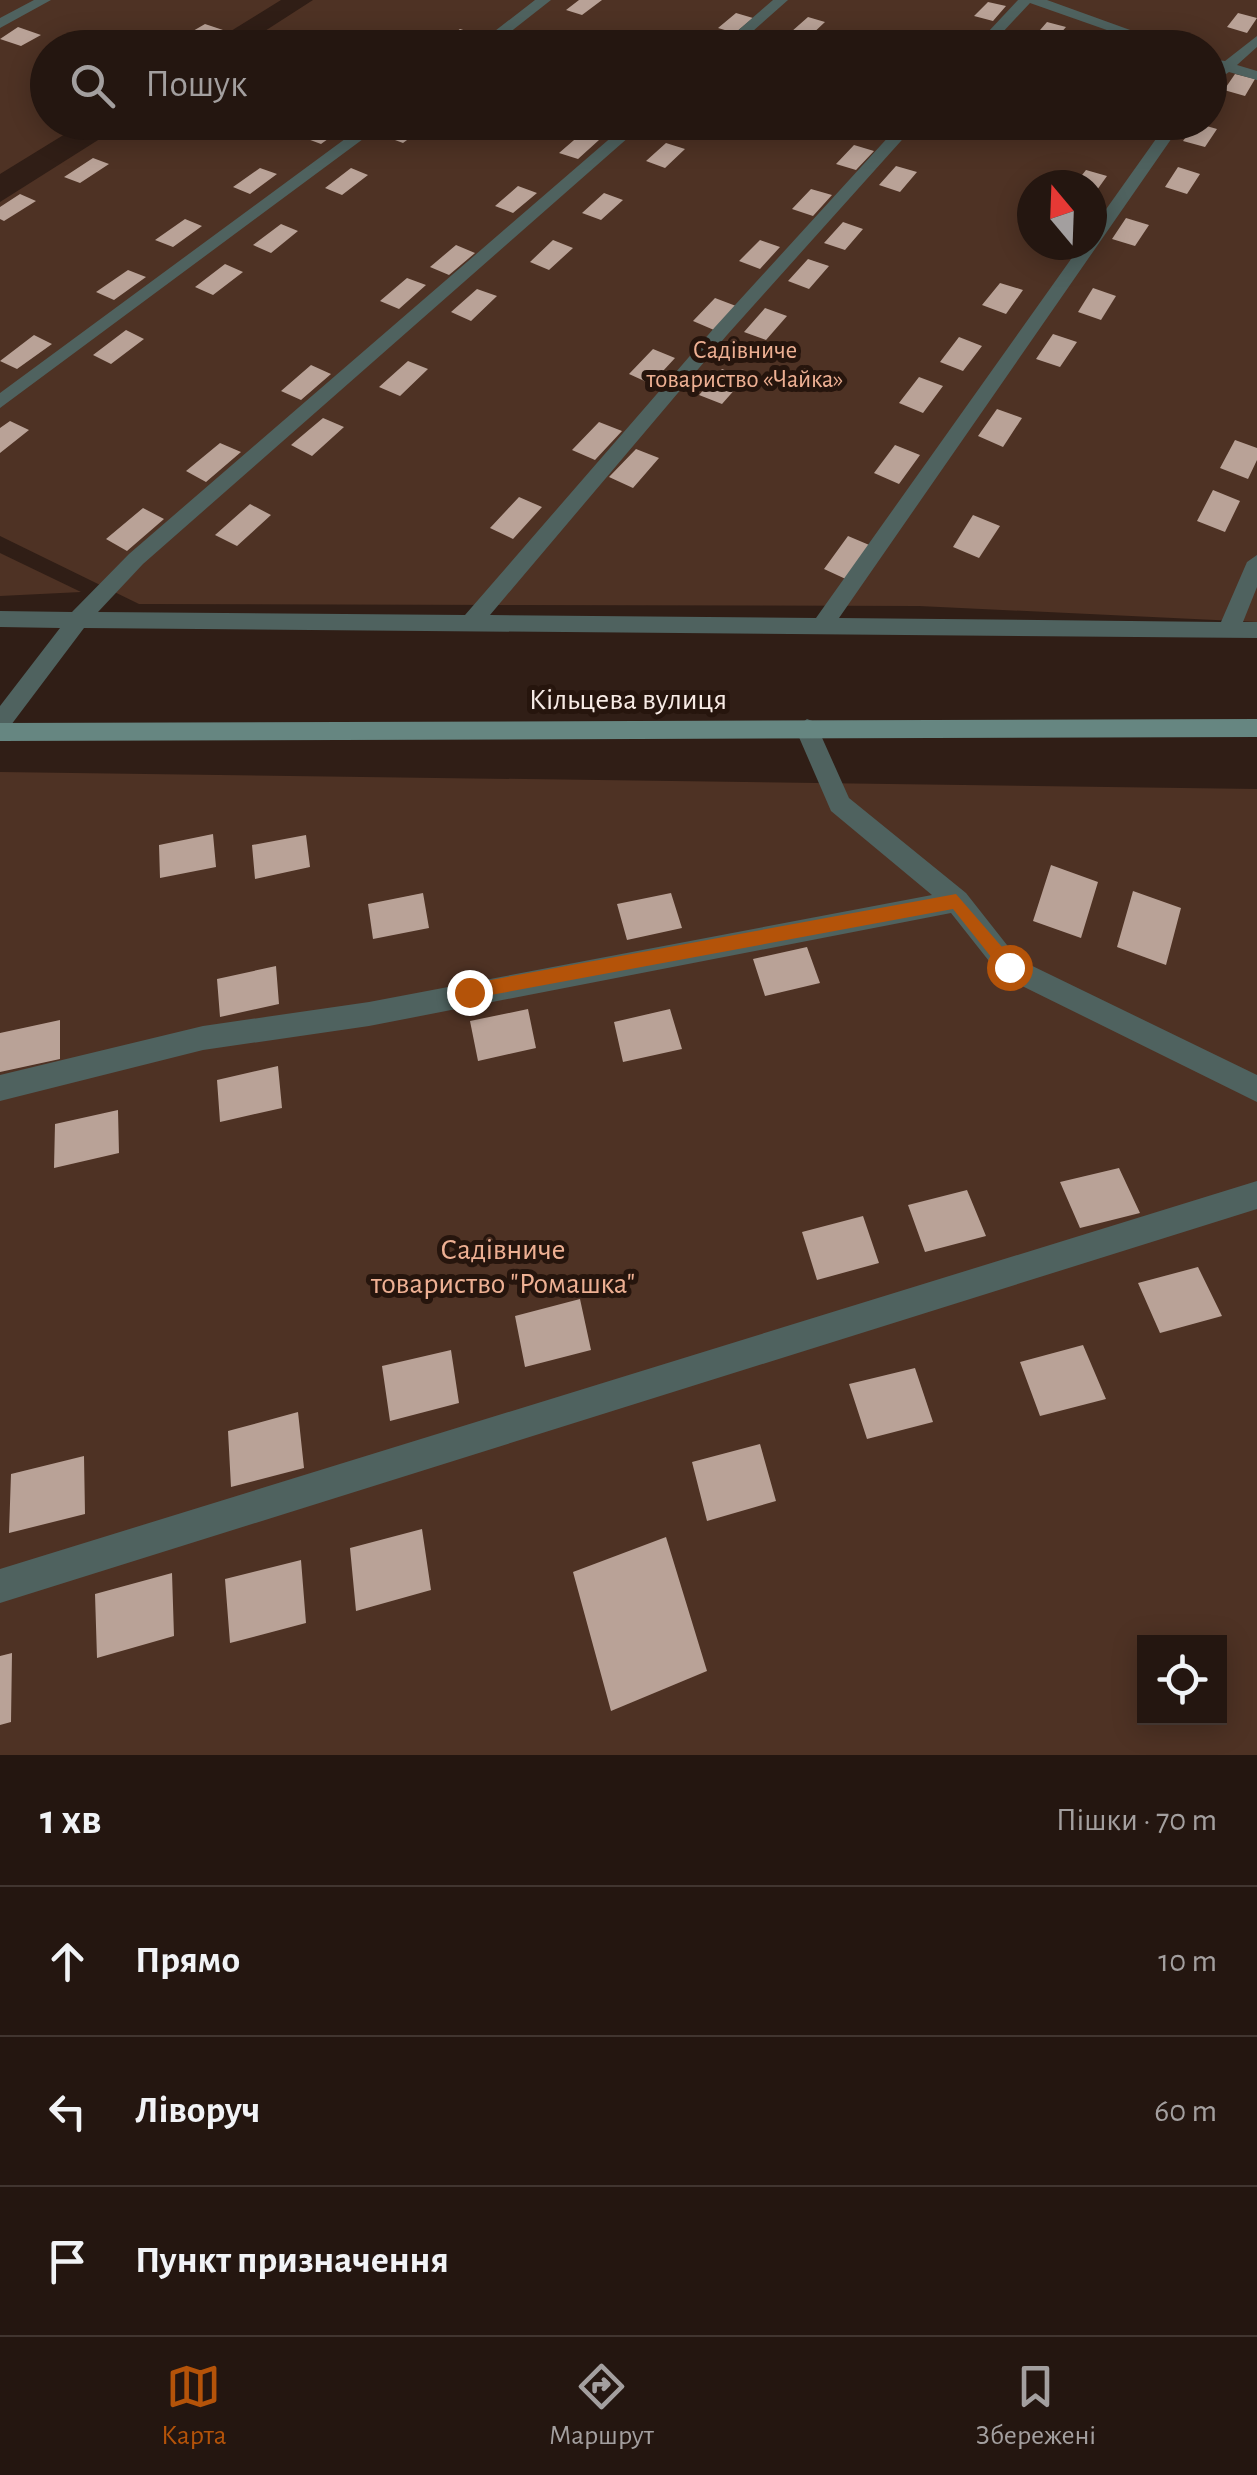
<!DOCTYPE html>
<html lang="uk">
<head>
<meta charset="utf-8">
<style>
	body { margin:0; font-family:"Alegreya Sans",sans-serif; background:#30231e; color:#f1f3f6 }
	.controls { position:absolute; right:30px; bottom:30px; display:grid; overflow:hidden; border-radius:0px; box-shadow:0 5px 25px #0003 }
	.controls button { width:90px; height:90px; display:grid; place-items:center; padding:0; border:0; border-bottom:2px solid #413530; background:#241610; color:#f1f3f6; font:50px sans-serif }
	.compass { position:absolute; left:1017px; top:170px; width:90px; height:90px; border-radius:50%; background:#241610; box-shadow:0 5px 25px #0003; rotate:341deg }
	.stop { position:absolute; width:30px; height:30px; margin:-22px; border:8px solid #b45309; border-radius:50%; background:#fff }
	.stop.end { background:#b45309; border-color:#fff; box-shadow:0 2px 10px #0008 }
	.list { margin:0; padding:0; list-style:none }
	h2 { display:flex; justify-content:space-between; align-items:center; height:130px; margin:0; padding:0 40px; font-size:42px }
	h2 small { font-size:32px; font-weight:400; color:#a39f9f }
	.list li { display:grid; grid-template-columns:65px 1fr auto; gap:30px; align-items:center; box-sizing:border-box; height:150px; padding:0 40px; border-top:2px solid #413530 }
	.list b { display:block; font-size:38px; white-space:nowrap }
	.list em { font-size:32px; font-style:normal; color:#a39f9f }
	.icon { flex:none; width:55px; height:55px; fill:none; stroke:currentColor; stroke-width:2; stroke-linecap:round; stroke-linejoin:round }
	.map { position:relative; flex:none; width:1257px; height:1755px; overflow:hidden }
	.search { position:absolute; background:#241610; box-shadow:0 5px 25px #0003; left:30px; right:30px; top:30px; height:110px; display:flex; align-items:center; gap:25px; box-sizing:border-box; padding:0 35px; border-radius:55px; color:#a39f9f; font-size:38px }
	.sheet { height:580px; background:#241610 }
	nav { display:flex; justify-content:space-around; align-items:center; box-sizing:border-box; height:140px; border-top:2px solid #413530; background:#241610; font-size:28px; color:#a39f9f }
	nav a { display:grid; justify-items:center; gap:5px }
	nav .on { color:#b45309 }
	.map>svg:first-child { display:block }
	.green { fill:#4e3224; fill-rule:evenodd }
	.building { fill:#b9a297 }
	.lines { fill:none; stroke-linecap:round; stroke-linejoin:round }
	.service { fill:#4f625f; fill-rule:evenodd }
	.secondary { fill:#668681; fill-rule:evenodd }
	.route { fill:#b45309 }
	.labels { text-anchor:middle; stroke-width:10; stroke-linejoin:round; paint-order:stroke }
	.far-park-label { font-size:25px; fill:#eeb093; stroke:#26150d }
	.street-label { font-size:30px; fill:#f7ebe5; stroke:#26150d }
	.park-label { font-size:30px; fill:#eeb093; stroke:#26150d }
</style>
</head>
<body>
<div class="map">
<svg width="1257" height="1755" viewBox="0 0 1257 1755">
	<rect width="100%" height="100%" fill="#301e16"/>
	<!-- green -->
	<path class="green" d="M0,0h281l-76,47 -157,1v74l35,1 -83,51z
		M313,0h944v622l-338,-16 -780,-2 -139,-68v-334l125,-79 1085,-1v-74l-970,-1zM1032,185h60v60h-60z
		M0,553l81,39 -81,4z
		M0,772l1257,17v966h-1257zM1144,1642h76v76h-76z"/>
	<!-- building -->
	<path class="building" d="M579,0h23l-20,15 -16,-5z
		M988,2l18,4 -13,15 -19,-5z
		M736,13l17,5 -18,15 -17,-5z
		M1238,13l19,5 -10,15 -20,-6z
		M808,17l17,5 -16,15 -18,-5z
		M1047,22l19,5 -13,15 -19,-5z
		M205,24l24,8 -18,12 -25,-9z
		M18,27l23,8 -20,11 -21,-7z
		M460,29l16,5 -18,14 -19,-4z
		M281,31l15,6 -17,11h-24z
		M1235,74l20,5 -10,17 -21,-6z
		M326,122l20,4 -25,18 -16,-6z
		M405,122l22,3 -24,18 -16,-6z
		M1196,123l21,6 -12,18 -22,-6z
		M581,134l18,6 -21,19 -19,-6z
		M666,143l19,6 -20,19 -19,-7z
		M854,145l20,6 -18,19 -20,-6z
		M93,158l16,6 -29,19 -16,-6z
		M896,166l21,6 -17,20 -21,-7z
		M1178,167l22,7 -13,20 -22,-7z
		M260,168l17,6 -27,20 -17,-7z
		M351,168l17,7 -26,20 -17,-7z
		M1086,170l21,6 -15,21v-12h-18z
		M518,186l19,7 -24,20 -18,-7z
		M811,189l21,6 -19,21 -21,-7z
		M604,193l19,7 -22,20 -19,-7z
		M20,194l16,7 -32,20 -4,-2v-12z
		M1126,218l23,7 -14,21 -23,-7z
		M185,219l17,7 -29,21 -18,-7z
		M843,222l20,7 -18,21 -21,-7z
		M281,224l17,7 -27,22 -18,-8z
		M553,240l20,8 -24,22 -19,-8z
		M760,240l20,7 -20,22 -21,-8z
		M456,245l19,8 -26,22 -19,-8z
		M808,259l21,7 -20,23 -21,-8z
		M225,264l18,8 -30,23 -18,-8z
		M128,270l18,7 -32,23 -18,-8z
		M407,278l19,7 -27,24 -19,-8z
		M1000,283l23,7 -17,24 -24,-9z
		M1093,288l23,8 -15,24 -23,-8z
		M477,289l20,7 -26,25 -20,-9z
		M715,298l21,8 -22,24 -21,-9z
		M765,308l22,8 -21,24 -22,-8z
		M126,330l18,9 -33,25 -18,-9z
		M1053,334l24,8 -17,25 -24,-8z
		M34,335l18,9 -35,25 -17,-8z
		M959,337l23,9 -19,25 -23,-9z
		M653,349l22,9 -24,26 -22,-10z
		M408,361l20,8 -28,27 -21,-9z
		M311,365l20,9 -30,26 -20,-9z
		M722,369l23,9 -23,26 -23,-9z
		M919,377l24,9 -20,27 -24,-10z
		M997,409l25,9 -19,29 -25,-11z
		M323,418l21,9 -32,29 -21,-11z
		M10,421l19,9 -29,23v-25z
		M599,422l23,9 -27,29 -23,-10z
		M1235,440l22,8v12l-9,19 -28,-11z
		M220,443l21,9 -35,30 -20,-11z
		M895,445l25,10 -21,29 -25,-11z
		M636,449l23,9 -26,30 -24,-11z
		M1213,490l27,11 -15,31 -28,-11z
		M519,497l23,10 -29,32 -23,-11z
		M250,504l21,11 -34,31 -22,-11z
		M143,508l21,11 -37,32 -21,-12z
		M973,515l27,11 -21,32 -26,-11z
		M848,536l26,11 -24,34 -26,-12z
		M213,834l3,33 -56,11 -1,-33z
		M306,835l4,32 -55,12 -3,-34z
		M1051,865l47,17 -17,56 -48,-17z
		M1133,891l48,17 -15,57 -49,-18z
		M423,893l6,35 -56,11 -5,-35z
		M671,893l11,35 -55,12 -10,-36z
		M807,947l13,36 -55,13 -12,-37z
		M276,966l3,38 -59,13 -3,-38z
		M528,1009l8,39 -58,13 -8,-40z
		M670,1009l12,40 -59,13 -9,-40z
		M60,1020v39l-60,13v-39z
		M278,1066l4,42 -62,14 -3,-42z
		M118,1110l1,43 -65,15 1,-44z
		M1119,1168l21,45 -60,15 -20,-46z
		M967,1190l19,46 -61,16 -17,-47z
		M863,1216l16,47 -62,17 -15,-48z
		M1198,1267l24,49 -62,17 -22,-50z
		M580,1299l11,51 -66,17 -10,-51z
		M1083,1345l23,54 -66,17 -20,-54z
		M451,1350l8,53 -69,18 -8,-55z
		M915,1368l18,54 -66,17 -18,-55z
		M298,1412l6,56 -73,19 -3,-56z
		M760,1444l16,57 -69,20 -15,-59z
		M84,1456l1,58 -76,19 2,-59z
		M422,1529l9,61 -75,21 -6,-63z
		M666,1537l41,134 -96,40 -38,-139z
		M301,1560l5,63 -76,20 -5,-64z
		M172,1573l2,63 -77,22 -2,-64z
		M12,1653l-1,69 -11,3v-69z"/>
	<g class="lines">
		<!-- service -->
		<path class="service" d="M34,0h17l-51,28v-10z
			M535,0h16l-61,48h-17z
			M773,0h15l-54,48h-16z
			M1018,0h29l133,48h-22l-128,-45 -42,45h-15z
			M1257,36v11l-20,18 20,6v9l-28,-8 -19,13v-11l7,-6 -7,-3v-6l15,2z
			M368,122h18l-386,286v-15z
			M629,122h17l-503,442 -45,48 367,3 250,-288 187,-205h16l-191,213 -237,280 326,3 265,-373h11v-16l76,-107h15l-344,496 382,4 26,-60 10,-7v32l-14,35h14v16l-1173,-10 -76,101 -8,3v-26l60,-78 -60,-1v-16l72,1 57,-58z
			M807,719l8,3 34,76 117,95 52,66 239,116v27l-257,-127 -49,-62 -582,113 -166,24 -203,51v-26l203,-49 166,-24 563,-107 -101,-84 -36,-83z
			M1257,1181v28l-1257,394v-34z"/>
		<!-- secondary -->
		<path class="secondary" d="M1257,719v18l-1257,4v-18z"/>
	</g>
	<!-- route -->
	<path class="route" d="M956,894l59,68v10h-12l-50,-63 -484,90 -9,-7 9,-8z"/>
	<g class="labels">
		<!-- far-park labels -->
		<g class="far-park-label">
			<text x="745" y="358">Садівниче<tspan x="745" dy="29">товариство «Чайка»</tspan></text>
		</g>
		<!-- street labels -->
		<g class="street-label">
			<text x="628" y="709">Кільцева вулиця</text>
		</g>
		<!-- park labels -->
		<g class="park-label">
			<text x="503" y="1259">Садівниче<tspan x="503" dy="34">товариство "Ромашка"</tspan></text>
		</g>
	</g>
</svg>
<div class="controls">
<button><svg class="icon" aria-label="locate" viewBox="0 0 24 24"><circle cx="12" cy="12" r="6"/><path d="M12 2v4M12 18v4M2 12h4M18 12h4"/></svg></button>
</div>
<svg class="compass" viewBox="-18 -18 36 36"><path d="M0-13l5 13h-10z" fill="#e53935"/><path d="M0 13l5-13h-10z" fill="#a39f9f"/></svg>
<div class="stop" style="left:1009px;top:967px"></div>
<div class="stop end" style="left:469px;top:992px"></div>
<div class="search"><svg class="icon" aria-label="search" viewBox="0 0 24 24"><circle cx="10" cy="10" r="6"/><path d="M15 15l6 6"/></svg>Пошук</div>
</div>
<section class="sheet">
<h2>1 хв<small>Пішки · 70 m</small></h2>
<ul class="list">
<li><svg class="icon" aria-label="ahead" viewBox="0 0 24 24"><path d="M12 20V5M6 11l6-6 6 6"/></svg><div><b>Прямо</b></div><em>10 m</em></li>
<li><svg class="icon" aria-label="left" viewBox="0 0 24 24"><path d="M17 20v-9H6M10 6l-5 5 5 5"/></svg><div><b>Ліворуч</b></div><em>60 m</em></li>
<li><svg class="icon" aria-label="arrive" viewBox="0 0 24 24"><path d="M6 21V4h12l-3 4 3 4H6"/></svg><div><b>Пункт призначення</b></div></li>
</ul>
</section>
<nav>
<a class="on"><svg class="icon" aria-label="map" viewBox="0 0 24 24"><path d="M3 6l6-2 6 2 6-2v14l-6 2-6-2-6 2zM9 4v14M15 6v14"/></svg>Карта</a>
<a><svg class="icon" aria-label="directions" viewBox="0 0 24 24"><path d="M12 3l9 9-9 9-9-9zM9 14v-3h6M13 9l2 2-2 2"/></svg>Маршрут</a>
<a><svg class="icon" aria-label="saved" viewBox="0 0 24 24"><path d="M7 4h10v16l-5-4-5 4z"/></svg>Збережені</a>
</nav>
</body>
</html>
